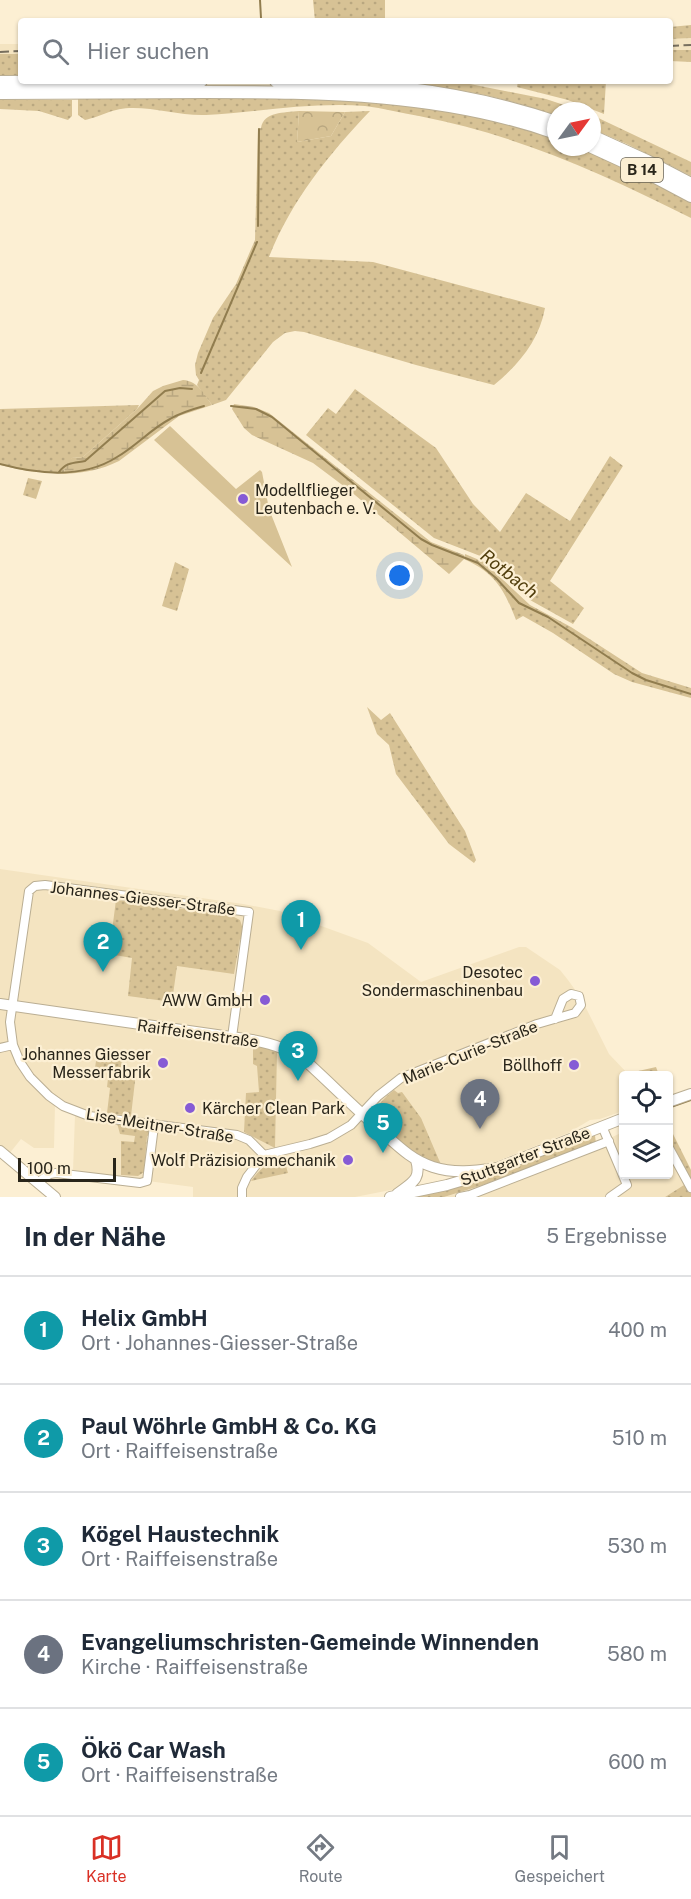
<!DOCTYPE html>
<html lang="de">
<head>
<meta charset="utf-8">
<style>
	body { margin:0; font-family:"Public Sans",sans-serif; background:#f6f6f7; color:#1f2937 }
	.controls { position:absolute; right:18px; bottom:18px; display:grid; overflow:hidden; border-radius:6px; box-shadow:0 2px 4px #0004 }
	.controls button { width:54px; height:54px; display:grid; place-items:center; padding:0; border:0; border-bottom:2px solid #e0e1e3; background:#fff; color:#1f2937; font:30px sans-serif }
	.compass { position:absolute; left:547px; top:102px; width:54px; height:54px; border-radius:50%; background:#fff; box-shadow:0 2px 4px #0004; rotate:57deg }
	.scale { position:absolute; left:18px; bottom:15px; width:98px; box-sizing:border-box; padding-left:6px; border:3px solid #29251a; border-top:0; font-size:16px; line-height:21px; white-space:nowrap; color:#29251a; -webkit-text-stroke:4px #fcefd3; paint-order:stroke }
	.you { position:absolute; left:400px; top:576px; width:21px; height:21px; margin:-15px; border:4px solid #fff; border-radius:50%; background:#1a73e8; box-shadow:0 0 0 9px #1a73e833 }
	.badge { display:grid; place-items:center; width:39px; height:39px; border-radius:50%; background:#d93025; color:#fff; font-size:20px; font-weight:700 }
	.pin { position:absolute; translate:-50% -50px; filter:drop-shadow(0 2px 3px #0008) }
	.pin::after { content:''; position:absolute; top:32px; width:21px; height:18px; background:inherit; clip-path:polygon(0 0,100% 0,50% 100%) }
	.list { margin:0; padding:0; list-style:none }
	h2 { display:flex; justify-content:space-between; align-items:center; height:78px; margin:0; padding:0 24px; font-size:26px }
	h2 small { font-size:20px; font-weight:400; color:#747a83 }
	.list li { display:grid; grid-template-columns:39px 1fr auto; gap:18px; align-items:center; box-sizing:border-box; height:108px; padding:0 24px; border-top:2px solid #e0e1e3 }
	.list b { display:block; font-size:22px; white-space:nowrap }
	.list p { margin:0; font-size:20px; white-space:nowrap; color:#747a83 }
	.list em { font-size:20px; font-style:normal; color:#747a83 }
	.icon { flex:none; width:33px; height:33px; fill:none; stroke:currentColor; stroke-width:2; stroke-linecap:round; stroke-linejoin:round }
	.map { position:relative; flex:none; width:691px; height:1197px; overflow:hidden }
	.search { position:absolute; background:#fff; box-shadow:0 2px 4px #0004; left:18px; right:18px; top:18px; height:66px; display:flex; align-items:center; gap:15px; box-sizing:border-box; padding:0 21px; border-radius:6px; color:#747a83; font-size:22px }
	.sheet { height:618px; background:#fff }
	nav { display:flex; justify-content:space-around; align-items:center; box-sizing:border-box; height:84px; border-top:2px solid #e0e1e3; background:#fff; font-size:16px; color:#747a83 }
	nav a { display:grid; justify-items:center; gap:3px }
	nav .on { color:#d93025 }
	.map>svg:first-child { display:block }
	.built { fill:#f4e4c1 }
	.green { fill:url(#green-dots) }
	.forest { fill:url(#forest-crowns) }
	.wetland { fill:url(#wetland-marsh) }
	.pitch { fill:#d7c295 }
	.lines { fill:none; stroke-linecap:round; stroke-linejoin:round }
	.stream { stroke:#917d4f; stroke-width:2 }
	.minor-casing { stroke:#baae93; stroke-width:10 }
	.major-casing { stroke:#baae93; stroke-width:12 }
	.highway-casing { stroke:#baae93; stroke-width:14 }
	.minor { stroke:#fff; stroke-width:8 }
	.major { stroke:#fff; stroke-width:10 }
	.highway { stroke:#fff; stroke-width:12 }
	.rail { stroke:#776f5e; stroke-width:2; stroke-dasharray:9 4.5; stroke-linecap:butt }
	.poi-dot { fill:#865bd5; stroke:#fcefd3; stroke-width:2 }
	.labels { text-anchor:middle; stroke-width:4.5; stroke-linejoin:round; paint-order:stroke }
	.shield { fill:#fcefd3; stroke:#686252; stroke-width:1.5 }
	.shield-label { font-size:15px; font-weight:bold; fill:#29251a }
	.poi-label { font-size:16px; fill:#29251a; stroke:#fcefd3; text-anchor:end }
	.street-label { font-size:16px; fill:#29251a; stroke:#fcefd3 }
	.water-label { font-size:18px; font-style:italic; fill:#513e0c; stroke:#fcefd3 }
</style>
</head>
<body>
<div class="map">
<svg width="691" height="1197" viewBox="0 0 691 1197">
	<defs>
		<pattern id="green-dots" width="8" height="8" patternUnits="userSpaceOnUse" patternTransform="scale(1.5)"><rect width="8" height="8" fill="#d7c295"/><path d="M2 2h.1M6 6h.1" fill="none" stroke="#b9a780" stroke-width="1.8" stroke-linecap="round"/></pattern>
		<pattern id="forest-crowns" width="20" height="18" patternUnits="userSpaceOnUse" patternTransform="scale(1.5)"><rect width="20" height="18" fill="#d7c295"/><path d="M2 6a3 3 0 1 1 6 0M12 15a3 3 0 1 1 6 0" fill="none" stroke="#b9a780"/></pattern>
		<pattern id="wetland-marsh" width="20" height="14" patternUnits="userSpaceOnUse" patternTransform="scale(1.5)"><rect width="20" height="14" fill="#d7c295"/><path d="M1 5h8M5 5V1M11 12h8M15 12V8" fill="none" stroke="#b9a780"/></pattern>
	</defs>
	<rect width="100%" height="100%" fill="#fcefd3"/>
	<!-- built -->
	<path class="built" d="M691,38v12h-21v-11z
		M0,44h21v10h-21z
		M0,869l243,35 37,7 88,32 53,39 98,-35h7l34,23 8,10 13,18 28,56 20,21 -5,1 -1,35 -23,8 -10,1 -22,13 -86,34 -11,2 -44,-7 -10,7 -16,19 -46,9h-162v-10l-120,-16 2,-56 -20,-10 -1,43h-20l-13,-9 -12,15 -9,-7z
		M623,1132l1,42h44l1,-18 15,29 -19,12h-221l31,-9 120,-43z"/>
	<!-- green -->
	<path class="green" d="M313,0h72v18l-5,3h-65z
		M691,25v13l-21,1v-12z
		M670,50h21v12l-21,-1z
		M0,54h21v23h-21z
		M392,81h63l91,18 36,12h-26v5c-52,-20 -108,-29 -164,-35z
		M518,81h88l-2,33 -36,-14 -51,-13z
		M255,96c102,3 204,7 301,43v8h22l14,5 42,19 57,31v16c-89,-45 -174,-83 -272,-102 -18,-3 -36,-8 -54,-10 -53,-4 -107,6 -159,9 -24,1 -49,-7 -73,-7 -21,0 -30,8 -48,12l-7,-5v-16z
		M0,100h72v16l-4,4 -29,-9 -39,-2z
		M299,111l-2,31 34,-6 14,-24 25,-1c-41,43 -79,90 -101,146l104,5 172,46c-6,33 -26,56 -51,77l-78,-20 -112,-33 -9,-1 -10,2 -12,9 -47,58 -14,5 -15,-20 2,-5 -3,-5 -1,-10 3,-12 15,-35 23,-34 19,-44 3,-111 3,-1c3,-17 23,-15 38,-17z
		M592,115l99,47v14l-64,-32 -35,-15z
		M355,389l81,59 37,56 27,28 26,-39 44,28 40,-65 13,10 -73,115 34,27 -11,16 -43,-24 -42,-41 -54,-21 -128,-103 22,-27 8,6z
		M139,405l-2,4 -54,48 -11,1 -8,12v4l-37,-3 -27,-6v-56z
		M28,478l14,3 -6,18 -13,-4z
		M465,554l19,8 46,43 41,22 71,46 49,15v10l-59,-16 -18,-8 -61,-41 -30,-17 -7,4c-12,-31 -21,-47 -52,-61z
		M175,562l14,7 -12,42 -15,-5z
		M367,707l14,13 9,-7 75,118 11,29 -2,3 -25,-19 -53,-70 -7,-29 -12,-11z
		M116,900l114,15 10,5 3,9 -1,10h-2l-6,35 -57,-8 -5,36 -44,-6 4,-38 -23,-4z
		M259,1046l18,5 -2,97 -31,-16 2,-39 13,-1 -2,-26 -4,-2v-16z
		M97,1054l25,3 -1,13 15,2 -5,44 -24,-3 3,-25 -3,-1 2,-17 -14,-2z
		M656,1067l3,8h-23l-2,-3z
		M394,1090l4,3 4,-1 19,26 21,49 -24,-9 -40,-34c-7,-15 5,-25 16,-34z
		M117,1123l27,4 6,4 1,4 -4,1 -3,36 -6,4 -17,-1v-34l13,1 1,-6 -15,-2z
		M668,1124l23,46v15l-22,-44z
		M592,1136h3l1,7 -116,43 -36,11h-40z
		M669,1150l22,42v5h-26l19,-12 -15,-29z
		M283,1156l5,17 -37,8c9,-12 18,-20 32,-25z"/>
	<!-- forest -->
	<path class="forest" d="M299,111l46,1 -14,24 -34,6z"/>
	<!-- wetland -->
	<path class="wetland" d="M183,380c15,1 21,14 29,25l-33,11 -60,45c-18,9 -35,12 -55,13l1,-13 7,-3 11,-1 54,-48 16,-18 10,-5z
		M234,404l20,3 15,6 162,129 33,13v4l-15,15 -100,-84 -36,-27 -61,-28 -8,-7 -12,-19z"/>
	<!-- pitch -->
	<path class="pitch" d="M170,426l66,63 24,-19 2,2 7,37 23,58 -138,-127z"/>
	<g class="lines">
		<!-- stream -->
		<path class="stream" d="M260,0l1,18
			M258,226l1,-97
			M201,373l56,-131
			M231,406l25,3 16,8 149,122 11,6 46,18 18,15 23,25 29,14 84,56 14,7 45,14
			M0,464c37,10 83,15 117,-7 19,-11 34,-28 53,-38 10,-6 23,-10 34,-13
			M59,472c7,-10 15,-9 26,-11l80,-70 15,-3 12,1
			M668,1108l23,-8"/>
		<!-- minor casing -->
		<g class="minor-casing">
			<path id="minor" d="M232,1037l17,-125 -204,-27 -10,1 -6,5 -19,131 3,23 7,17 10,15 19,19 14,10 26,10 148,19 12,5 15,15
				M0,1048l13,-3
				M602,1126l25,59 -17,12
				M668,1146l23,42
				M38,1182l12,-8 6,-1 84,10 7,-2 7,-55
				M242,1197v-9l5,-11 17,-22 46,-11 19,-6 22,-13 27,-29 23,-18 136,-54 38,-11 6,-8 -2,-9 -8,-2 -8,5 -8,20
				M460,1197l10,-2 139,-54"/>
		</g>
		<!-- major casing -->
		<g class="major-casing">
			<path id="major" d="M0,1004l252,36c22,4 40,10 57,24 24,22 47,45 71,66 17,15 31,30 53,37 22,7 42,4 64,1
				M668,1102l23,-8
				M0,1151l55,46
				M397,1194c14,-11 25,-14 19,-34
				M390,1197l57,-12 27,-8 150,-59"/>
		</g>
		<!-- highway casing -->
		<g class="highway-casing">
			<path id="highway" d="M276,81c95,0 190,10 280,41
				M0,82l201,-1
				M0,93c68,0 137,-1 205,-1 118,0 238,1 351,41
				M592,136l55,25 44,23
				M592,147l50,23 49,26"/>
		</g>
		<!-- minor -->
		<use href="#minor" class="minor"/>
		<!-- major -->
		<use href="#major" class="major"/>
		<!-- highway -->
		<use href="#highway" class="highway"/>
		<!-- rail -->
		<path class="rail" d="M670,46l21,-1
			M0,52l21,-1"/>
	</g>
	<!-- markers -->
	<g class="poi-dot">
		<circle cx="243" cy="499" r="6"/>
		<circle cx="535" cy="981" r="6"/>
		<circle cx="265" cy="1000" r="6"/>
		<circle cx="163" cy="1063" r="6"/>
		<circle cx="574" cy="1065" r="6"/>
		<circle cx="190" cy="1108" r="6"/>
		<circle cx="348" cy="1160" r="6"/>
	</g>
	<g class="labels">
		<!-- shield labels -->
		<rect class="shield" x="621" y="158" width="42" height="24" rx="4.5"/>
		<g class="shield-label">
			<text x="642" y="175">B 14</text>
		</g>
		<!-- poi labels -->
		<g class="poi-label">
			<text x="255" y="496" text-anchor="start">Modellflieger<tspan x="255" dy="18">Leutenbach e. V.</tspan></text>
			<text x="523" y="978">Desotec<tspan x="523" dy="18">Sondermaschinenbau</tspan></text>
			<text x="253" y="1006">AWW GmbH</text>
			<text x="151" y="1060">Johannes Giesser<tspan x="151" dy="18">Messerfabrik</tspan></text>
			<text x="562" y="1071">Böllhoff</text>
			<text x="202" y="1114" text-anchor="start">Kärcher Clean Park</text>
			<text x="336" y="1166">Wolf Präzisionsmechanik</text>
		</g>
		<!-- street labels -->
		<g class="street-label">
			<text transform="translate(143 898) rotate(7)" y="6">Johannes-Giesser-Straße</text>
			<text transform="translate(198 1033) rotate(8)" y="6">Raiffeisenstraße</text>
			<text transform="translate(470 1052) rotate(-22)" y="6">Marie-Curie-Straße</text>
			<text transform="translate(160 1125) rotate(9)" y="6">Lise-Meitner-Straße</text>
			<text transform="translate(525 1156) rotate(-21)" y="6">Stuttgarter Straße</text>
		</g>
		<!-- water labels -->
		<g class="water-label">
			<text transform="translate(509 574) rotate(38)" y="6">Rotbach</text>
		</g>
	</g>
</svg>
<div class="controls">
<button><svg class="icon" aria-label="locate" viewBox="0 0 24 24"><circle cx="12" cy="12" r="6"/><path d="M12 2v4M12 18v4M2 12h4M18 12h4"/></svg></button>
<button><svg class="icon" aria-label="layers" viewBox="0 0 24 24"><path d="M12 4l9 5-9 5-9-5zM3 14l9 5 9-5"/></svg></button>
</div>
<svg class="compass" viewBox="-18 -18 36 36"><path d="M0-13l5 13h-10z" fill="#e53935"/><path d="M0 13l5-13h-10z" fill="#747a83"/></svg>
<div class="scale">100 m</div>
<div class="you"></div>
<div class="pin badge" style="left:301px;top:950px;background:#0f9aa8">1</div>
<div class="pin badge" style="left:103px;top:972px;background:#0f9aa8">2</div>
<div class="pin badge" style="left:298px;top:1081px;background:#0f9aa8">3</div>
<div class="pin badge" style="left:480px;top:1129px;background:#6b7280">4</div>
<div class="pin badge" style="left:383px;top:1153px;background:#0f9aa8">5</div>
<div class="search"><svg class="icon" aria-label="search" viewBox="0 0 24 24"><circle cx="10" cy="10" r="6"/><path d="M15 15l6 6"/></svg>Hier suchen</div>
</div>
<section class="sheet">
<h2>In der Nähe<small>5 Ergebnisse</small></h2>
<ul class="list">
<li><span class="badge" style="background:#0f9aa8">1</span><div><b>Helix GmbH</b><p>Ort · Johannes-Giesser-Straße</p></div><em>400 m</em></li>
<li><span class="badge" style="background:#0f9aa8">2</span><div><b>Paul Wöhrle GmbH &amp; Co. KG</b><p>Ort · Raiffeisenstraße</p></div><em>510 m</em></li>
<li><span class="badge" style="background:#0f9aa8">3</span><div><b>Kögel Haustechnik</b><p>Ort · Raiffeisenstraße</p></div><em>530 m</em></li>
<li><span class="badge" style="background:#6b7280">4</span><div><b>Evangeliumschristen-Gemeinde Winnenden</b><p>Kirche · Raiffeisenstraße</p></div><em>580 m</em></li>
<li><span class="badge" style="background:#0f9aa8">5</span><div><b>Ökö Car Wash</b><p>Ort · Raiffeisenstraße</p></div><em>600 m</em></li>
</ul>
</section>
<nav>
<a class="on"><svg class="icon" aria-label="map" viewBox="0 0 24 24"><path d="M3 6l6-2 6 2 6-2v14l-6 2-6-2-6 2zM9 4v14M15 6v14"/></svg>Karte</a>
<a><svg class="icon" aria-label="directions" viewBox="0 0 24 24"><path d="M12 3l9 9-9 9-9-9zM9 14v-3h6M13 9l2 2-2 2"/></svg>Route</a>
<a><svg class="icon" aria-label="saved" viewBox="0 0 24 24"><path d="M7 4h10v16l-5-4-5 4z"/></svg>Gespeichert</a>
</nav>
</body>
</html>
